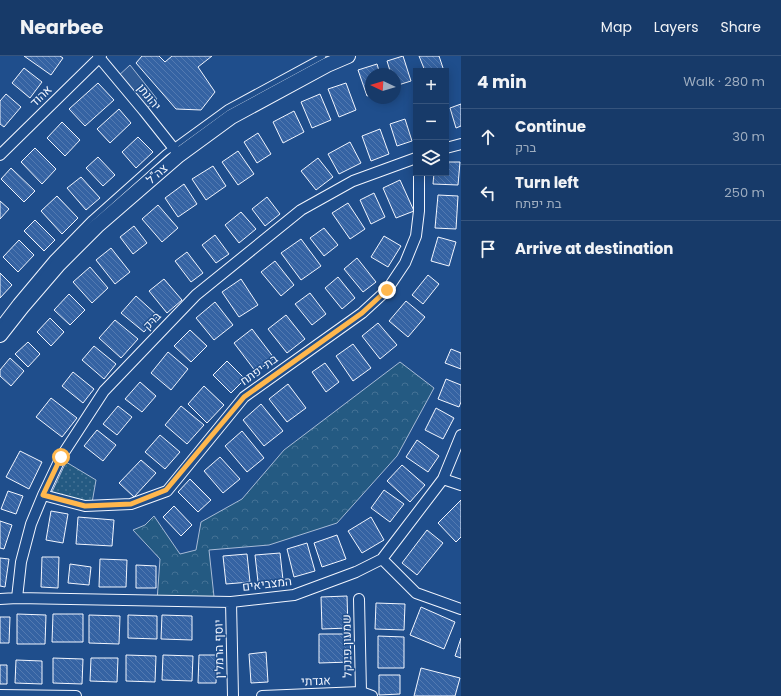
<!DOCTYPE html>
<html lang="en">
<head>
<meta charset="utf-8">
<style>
	body { margin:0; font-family:Poppins,Heebo,sans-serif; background:#244571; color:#f1f3f6 }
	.controls { position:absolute; right:12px; top:12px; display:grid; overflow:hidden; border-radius:0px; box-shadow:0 2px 10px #0003 }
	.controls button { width:36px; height:36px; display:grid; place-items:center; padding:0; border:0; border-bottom:1px solid #36547d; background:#173a69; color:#f1f3f6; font:20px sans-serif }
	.compass { position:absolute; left:365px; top:12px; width:36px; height:36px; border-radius:50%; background:#173a69; box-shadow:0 2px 10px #0003; rotate:274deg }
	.stop { position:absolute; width:12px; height:12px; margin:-9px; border:3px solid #ffb74d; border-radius:50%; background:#fff }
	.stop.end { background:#ffb74d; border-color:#fff; box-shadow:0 1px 4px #0008 }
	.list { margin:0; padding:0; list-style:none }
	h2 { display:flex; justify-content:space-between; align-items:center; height:52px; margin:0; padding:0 16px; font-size:17px }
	h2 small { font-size:13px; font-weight:400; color:#9eadc0 }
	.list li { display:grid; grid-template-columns:26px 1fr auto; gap:12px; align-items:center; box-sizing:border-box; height:56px; padding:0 16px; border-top:1px solid #36547d }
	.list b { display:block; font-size:15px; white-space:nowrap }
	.list p { margin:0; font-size:13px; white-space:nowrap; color:#9eadc0 }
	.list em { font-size:13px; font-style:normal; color:#9eadc0 }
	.icon { flex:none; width:22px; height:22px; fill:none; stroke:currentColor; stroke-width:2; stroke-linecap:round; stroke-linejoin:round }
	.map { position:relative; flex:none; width:461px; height:640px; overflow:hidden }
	header { display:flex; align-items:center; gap:24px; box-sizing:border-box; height:56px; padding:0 20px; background:#173a69; border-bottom:1px solid #36547d }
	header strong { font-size:19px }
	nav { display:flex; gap:22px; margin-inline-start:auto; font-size:14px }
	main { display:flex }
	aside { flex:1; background:#173a69 }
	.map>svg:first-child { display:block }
	.grass { fill:url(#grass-dots); stroke:#a8bbd7 }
	.forest { fill:url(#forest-crowns); stroke:#a8bbd7 }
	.parking { fill:#305b95; stroke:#a8bbd7 }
	.building { fill:url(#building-back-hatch); stroke:#f2f6ff }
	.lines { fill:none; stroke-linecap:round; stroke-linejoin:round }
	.lane-casing { stroke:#f2f6ff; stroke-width:7 }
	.street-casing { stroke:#f2f6ff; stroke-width:12 }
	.secondary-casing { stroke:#f2f6ff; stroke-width:16 }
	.lane { stroke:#1f4e8c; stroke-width:5 }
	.street { stroke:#1f4e8c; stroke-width:10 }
	.secondary { stroke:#1f4e8c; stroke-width:14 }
	.route { stroke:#ffb74d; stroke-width:5 }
	.labels { text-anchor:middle; stroke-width:3; stroke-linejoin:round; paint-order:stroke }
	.street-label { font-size:12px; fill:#f2f6ff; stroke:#1f4e8c }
</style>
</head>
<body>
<header>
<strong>Nearbee</strong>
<nav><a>Map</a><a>Layers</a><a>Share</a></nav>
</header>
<main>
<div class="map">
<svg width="461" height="640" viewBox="0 0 461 640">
	<defs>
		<pattern id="grass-dots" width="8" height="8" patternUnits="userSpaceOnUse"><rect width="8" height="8" fill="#245a82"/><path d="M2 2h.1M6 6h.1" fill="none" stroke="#447295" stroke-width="1.8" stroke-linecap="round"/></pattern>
		<pattern id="forest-crowns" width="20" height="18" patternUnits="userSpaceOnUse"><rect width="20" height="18" fill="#245a82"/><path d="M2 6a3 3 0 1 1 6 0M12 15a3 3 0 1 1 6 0" fill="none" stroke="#447295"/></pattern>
		<pattern id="building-back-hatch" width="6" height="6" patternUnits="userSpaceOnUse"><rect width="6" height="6" fill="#3563a3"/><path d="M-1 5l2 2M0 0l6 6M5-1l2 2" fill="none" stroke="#537ab1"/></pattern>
	</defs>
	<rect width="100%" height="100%" fill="#1f4e8c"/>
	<!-- grass -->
	<path class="grass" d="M66,406l30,18 -4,23 -41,-9z"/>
	<!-- forest -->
	<path class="forest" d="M400,306l34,26 -37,68 -60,67 -68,22 -60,5 6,56 -58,-5 3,-42 -27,-29 12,-5 9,-9 26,38 16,-4 5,-28 41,-23 42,-49z"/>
	<!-- parking -->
	<path class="parking" d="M130,9l27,34 -13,12 -28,-33z"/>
	<!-- building -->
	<path class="building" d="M24,0h36l3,2 -12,17z
		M142,0h17l6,6 7,-6h40l-14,11 17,25 -14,18 -25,-1 -40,-46z
		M403,0l8,25 -16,5v-12h-4l-4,-13z
		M419,0h20l5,15h-19z
		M377,8l3,10h-9v21l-4,1 -9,-26z
		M24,12l18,14 -12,16 -18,-15z
		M98,27l16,17 -29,26 -16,-17z
		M346,27l10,27 -17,7 -11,-28z
		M6,38l15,13 -17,20 -4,-3v-23z
		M320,38l11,26 -19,8 -11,-26z
		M461,48v22l-5,2 -6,-20z
		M119,53l12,14 -21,20 -13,-14z
		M294,55l10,21 -21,11 -10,-21z
		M405,63l7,22 -15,5 -7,-22z
		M62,66l18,18 -15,16 -18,-18z
		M380,73l9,25 -18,7 -9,-25z
		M258,77l13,21 -14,9 -13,-21z
		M138,81l15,15 -17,16 -14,-16z
		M350,86l11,21 -22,11 -11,-20z
		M35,92l21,21 -14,15 -21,-22z
		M238,95l16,23 -16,11 -16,-23z
		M98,101l17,18 -12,11 -17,-18z
		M318,102l15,19 -17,13 -15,-19z
		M446,106h14l-2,23 -25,-1 1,-11h12z
		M213,110l13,20 -20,14 -14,-21z
		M11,112l24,23 -11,11 -23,-23z
		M81,121l19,21 -14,12 -19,-22z
		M400,124l14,31 -18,7 -13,-30z
		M184,128l13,20 -19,13 -13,-19z
		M374,137l11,24 -14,7 -11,-24z
		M438,139l20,1 -2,33 -21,-1z
		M57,140l21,22 -16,16 -21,-23z
		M267,141l13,17 -15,12 -13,-17z
		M0,145l9,8 -9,10z
		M348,147l17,26 -15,10 -18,-26z
		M158,149l20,23 -16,14 -20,-23z
		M241,156l15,17 -17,14 -14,-18z
		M35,164l20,20 -11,11 -20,-20z
		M134,170l13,17 -14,11 -13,-17z
		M324,172l14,17 -14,11 -14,-18z
		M215,179l14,19 -13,9 -14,-18z
		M384,180l17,10 -13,21 -17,-10z
		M438,181l18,5 -7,24 -18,-5z
		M301,183l20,27 -20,14 -20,-27z
		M19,184l15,15 -16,17 -15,-15z
		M111,192l19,24 -15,12 -19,-24z
		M187,196l16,21 -12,9 -16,-21z
		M357,202l19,24 -13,10 -19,-23z
		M275,205l19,24 -13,11 -20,-24z
		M90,211l18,21 -16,15 -19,-21z
		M0,217l12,12 -12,13z
		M428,219l11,9 -16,20 -11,-9z
		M338,221l17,21 -13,11 -17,-21z
		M164,223l18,21 -15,13 -18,-22z
		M241,223l17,26 -19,12 -17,-25z
		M310,237l16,21 -14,11 -17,-21z
		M69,238l16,16 -15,15 -16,-15z
		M136,240l22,20 -14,16 -23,-19z
		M406,245l19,16 -17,20 -19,-16z
		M215,246l18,23 -19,15 -18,-22z
		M286,259l19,24 -18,14 -19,-24z
		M50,262l14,14 -13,14 -14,-14z
		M115,264l23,19 -17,19 -22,-20z
		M378,267l19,22 -17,14 -18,-23z
		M252,273l22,29 -18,14 -22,-29z
		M190,274l17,16 -16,16 -17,-16z
		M28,286l12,12 -12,13 -13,-13z
		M353,288l18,24 -18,13 -17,-25z
		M94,290l22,18 -12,15 -22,-19z
		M451,293l10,4v16l-16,-6z
		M168,296l20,17 -17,21 -20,-17z
		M10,302l14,13 -13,15 -11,-10v-6z
		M227,305l18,18 -14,14 -18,-18z
		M325,307l14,19 -13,10 -14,-20z
		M73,316l21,17 -11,14 -21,-17z
		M446,323l15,6v17l-2,5 -21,-8z
		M140,326l16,14 -14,16 -17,-13z
		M288,328l18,24 -19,14 -18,-23z
		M204,330l20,19 -17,18 -19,-19z
		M51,342l26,20 -15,19 -26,-20z
		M261,348l22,27 -19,15 -21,-26z
		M118,350l14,11 -15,18 -14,-11z
		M181,350l23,19 -17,19 -22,-19z
		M436,352l18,10 -11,21 -18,-9z
		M97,374l19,15 -13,16 -19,-15z
		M242,375l22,27 -17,14 -22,-26z
		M160,379l20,17 -15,17 -20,-17z
		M417,384l22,16 -11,16 -22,-15z
		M20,395l22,11 -13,27 -23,-12z
		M220,401l20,22 -17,14 -19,-22z
		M141,404l15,13 -22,24 -15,-14z
		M402,409l23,20 -15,17 -23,-21z
		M190,423l21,21 -13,12 -20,-20z
		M384,434l20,14 -14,18 -19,-14z
		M8,435l15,5 -7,18 -15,-5z
		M461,444v37l-5,5 -18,-19z
		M174,450l18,19 -11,11 -18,-19z
		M51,455l17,3 -5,29 -17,-3z
		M78,461l36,3 -2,26 -36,-2z
		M371,461l13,23 -22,13 -14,-22z
		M0,465l12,4 -8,24 -4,-1z
		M427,474l16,13 -26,32 -15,-12z
		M337,479l9,24 -24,8 -8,-24z
		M307,487l8,28 -21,6 -7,-28z
		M280,497l3,27 -25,2 -3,-27z
		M247,498l3,28 -24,2 -3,-28z
		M42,501h17l-1,31 -17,-1z
		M0,502l9,1 -4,28 -5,-1z
		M100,503l27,1 -1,27h-27z
		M70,508l21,3 -2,18 -21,-2z
		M136,509l20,1v22h-20z
		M347,540l1,32 -26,1 -1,-32z
		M376,547l29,1 -1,26 -29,-1z
		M421,551l34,15 -11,27 -34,-14z
		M17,558l29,1 -1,29h-28z
		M53,558h30v28h-31z
		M89,559l31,1 -1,28 -30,-1z
		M128,559l29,1v23l-29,-1z
		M162,559l30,1v24l-31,-1z
		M0,561h10l-1,26h-9z
		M319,578h31l1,28 -32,1z
		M378,580l26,1v31h-26z
		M461,582v20l-6,-2z
		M266,596l2,30 -17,1 -2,-29z
		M126,599l30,1 -1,26 -29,-1z
		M163,599l30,1 -1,25 -30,-1z
		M199,599h18l-1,28h-18z
		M53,602l30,1 -1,25 -29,-1z
		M91,602h27l-1,24 -27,-1z
		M16,604l26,1v23l-27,-1z
		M0,609h7v19h-7z
		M421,612l39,10 -5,18h-41z
		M379,619h21v19l-21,1z"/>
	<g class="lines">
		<!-- lane casing -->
		<g class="lane-casing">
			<path id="lane" d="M0,267l16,-21 36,-43 39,-40 74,-66 62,-45 96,-52"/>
		</g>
		<!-- street casing -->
		<g class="street-casing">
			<path id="street" d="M98,0l46,55 35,44
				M446,92l15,-4
				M0,99l101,-99
				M443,423l18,6
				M43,439l42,11 46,-2 36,-13 77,-94 118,-84 25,-23 18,-27 11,-27 3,-25v-38
				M382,503l34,34 45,16
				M17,542l4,-36 10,-38 12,-29 18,-38 43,-66 92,-96 105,-85 52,-29 63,-23
				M0,543l17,-1 214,4 63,-7 62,-23 26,-13 61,-80 18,-44
				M359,543l2,93
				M231,546l2,94
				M0,639l76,1
				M262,640l99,-4 11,4"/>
		</g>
		<!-- secondary casing -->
		<g class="secondary-casing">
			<path id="secondary" d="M0,279l22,-28 37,-43 38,-38 82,-71 52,-38 96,-52 21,-9"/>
		</g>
		<!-- lane -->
		<use href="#lane" class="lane"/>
		<!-- street -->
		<use href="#street" class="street"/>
		<!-- secondary -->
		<use href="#secondary" class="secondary"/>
	</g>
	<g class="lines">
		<!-- route -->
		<path class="route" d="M61,401l-18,38 42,11 46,-2 35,-14 78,-93 118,-84 25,-23"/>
	</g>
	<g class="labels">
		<!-- street labels -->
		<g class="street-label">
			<text transform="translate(41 40) rotate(-44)" y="4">אהוד</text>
			<text transform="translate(149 41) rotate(51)" y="4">יהונתן</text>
			<text transform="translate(157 118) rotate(-41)" y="4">צה"ל</text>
			<text transform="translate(152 265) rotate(-46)" y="4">ברק</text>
			<text transform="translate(259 314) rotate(-36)" y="4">בת יפתח</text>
			<text transform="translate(267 528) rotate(-7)" y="4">המצביאים</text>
			<text transform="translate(347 590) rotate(-91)" y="4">שמעון פינקל</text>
			<text transform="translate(219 593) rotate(-91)" y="4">יוסף הרמלין</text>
			<text transform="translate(316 625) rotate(-2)" y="4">אגדתי</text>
		</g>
	</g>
</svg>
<div class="controls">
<button>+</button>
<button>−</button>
<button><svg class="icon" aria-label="layers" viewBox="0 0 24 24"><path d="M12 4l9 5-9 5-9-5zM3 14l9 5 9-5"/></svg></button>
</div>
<svg class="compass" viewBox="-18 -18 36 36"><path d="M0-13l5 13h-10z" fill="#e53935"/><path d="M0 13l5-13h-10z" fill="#9eadc0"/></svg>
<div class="stop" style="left:61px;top:401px"></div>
<div class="stop end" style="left:387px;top:234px"></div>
</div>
<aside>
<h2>4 min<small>Walk · 280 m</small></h2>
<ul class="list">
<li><svg class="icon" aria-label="ahead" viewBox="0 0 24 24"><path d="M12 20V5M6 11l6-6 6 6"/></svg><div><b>Continue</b><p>ברק</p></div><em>30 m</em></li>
<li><svg class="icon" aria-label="left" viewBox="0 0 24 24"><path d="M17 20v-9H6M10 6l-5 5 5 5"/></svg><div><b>Turn left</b><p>בת יפתח</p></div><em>250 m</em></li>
<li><svg class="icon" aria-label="arrive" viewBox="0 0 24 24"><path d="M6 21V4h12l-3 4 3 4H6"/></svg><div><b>Arrive at destination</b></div></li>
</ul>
</aside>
</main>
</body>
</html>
